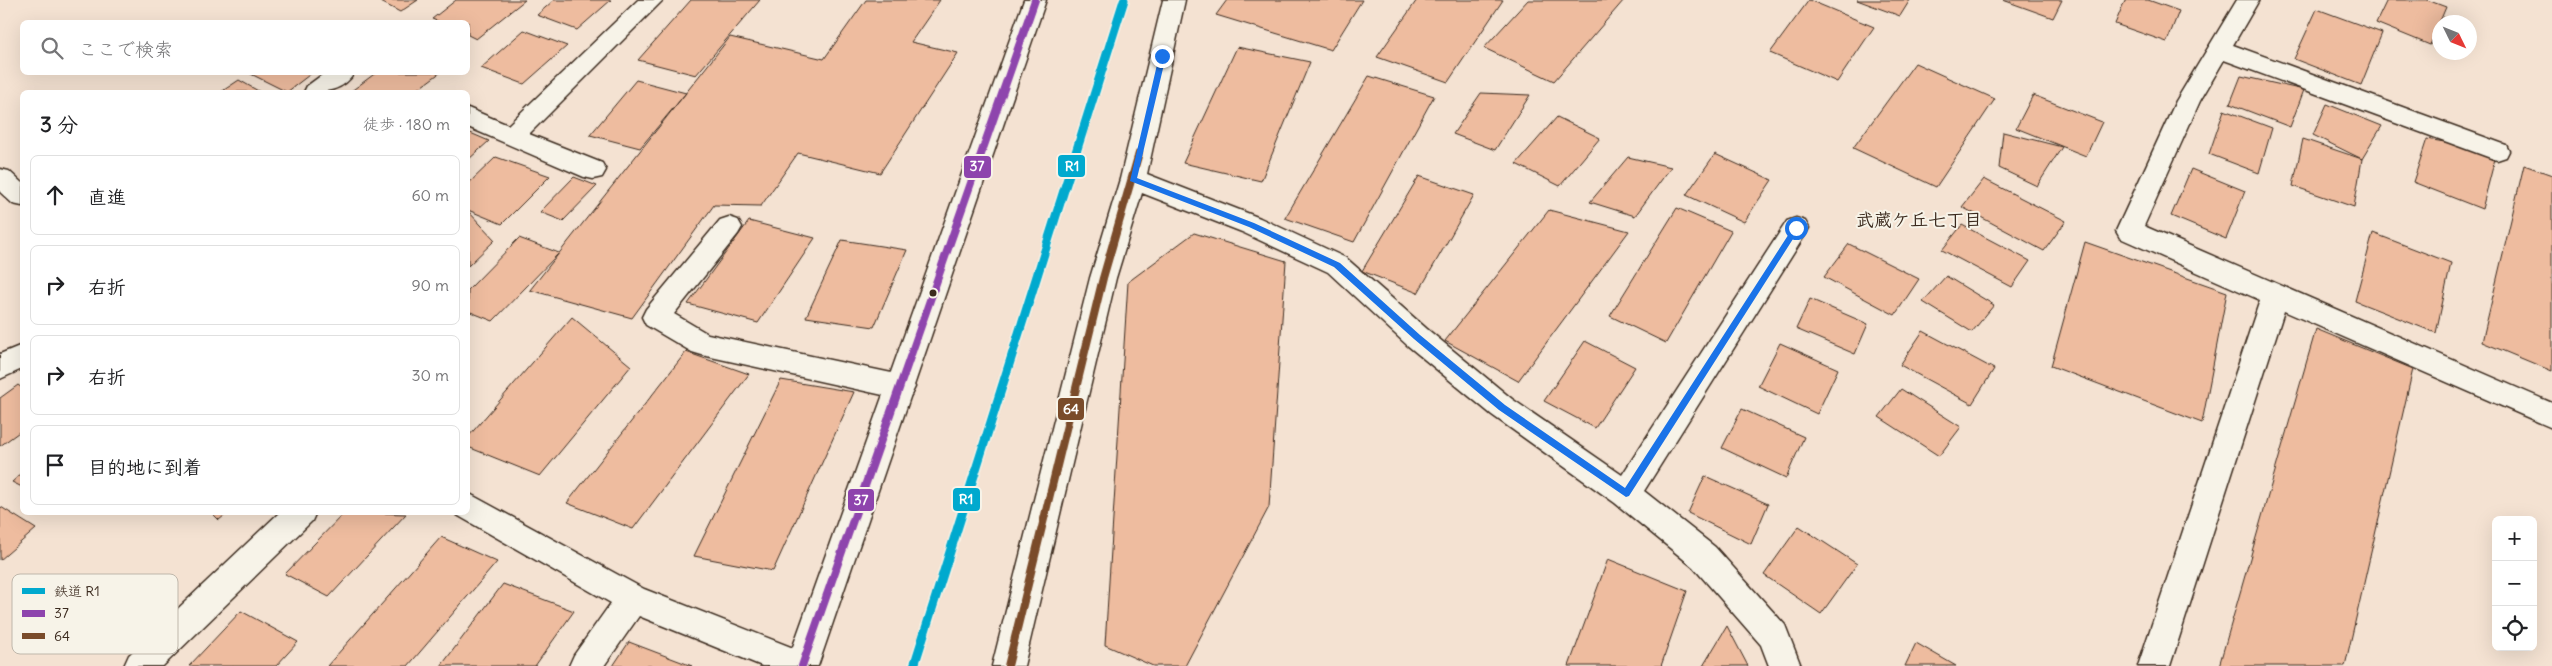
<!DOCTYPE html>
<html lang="ja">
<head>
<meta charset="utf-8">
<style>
	body { margin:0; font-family:Delius,"Klee One",sans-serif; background:#f2f2f2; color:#202124 }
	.controls { position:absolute; right:15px; bottom:15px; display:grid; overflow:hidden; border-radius:8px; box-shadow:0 5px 20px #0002 }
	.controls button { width:45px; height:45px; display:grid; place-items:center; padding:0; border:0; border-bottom:1px solid #e0e0e0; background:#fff; color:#202124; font:25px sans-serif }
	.compass { position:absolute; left:2432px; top:15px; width:45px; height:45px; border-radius:50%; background:#fff; box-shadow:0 5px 20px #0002; rotate:133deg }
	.stop { position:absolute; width:15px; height:15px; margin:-11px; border:4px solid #1a73e8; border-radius:50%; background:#fff }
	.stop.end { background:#1a73e8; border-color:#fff; box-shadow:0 1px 5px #0008 }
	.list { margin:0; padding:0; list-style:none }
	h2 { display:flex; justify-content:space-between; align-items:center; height:65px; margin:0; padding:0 20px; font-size:21px }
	h2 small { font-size:16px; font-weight:400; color:#757577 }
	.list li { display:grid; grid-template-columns:32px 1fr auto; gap:15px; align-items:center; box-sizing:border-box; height:80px; margin:0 10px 10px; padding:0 10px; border:1px solid #e0e0e0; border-radius:8px }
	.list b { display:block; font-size:19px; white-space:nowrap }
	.list em { font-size:16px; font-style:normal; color:#757577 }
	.icon { flex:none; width:28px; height:28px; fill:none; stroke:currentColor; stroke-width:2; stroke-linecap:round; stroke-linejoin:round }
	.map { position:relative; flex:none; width:2552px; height:666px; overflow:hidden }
	.search { position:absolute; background:#fff; box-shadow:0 5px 20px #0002; left:20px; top:20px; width:450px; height:55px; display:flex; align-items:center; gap:12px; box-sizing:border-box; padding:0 18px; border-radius:8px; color:#757577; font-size:19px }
	.panel { position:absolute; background:#fff; box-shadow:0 5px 20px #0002; left:20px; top:90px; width:450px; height:425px; border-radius:8px }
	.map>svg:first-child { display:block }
	.building { fill:#eebc9f; stroke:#3b2a1e }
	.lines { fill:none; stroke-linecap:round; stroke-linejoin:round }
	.minor-casing { stroke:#3b2a1e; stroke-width:3 }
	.major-casing { stroke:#3b2a1e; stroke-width:3 }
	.minor { fill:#f7f3e8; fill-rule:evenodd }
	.major { fill:#f7f3e8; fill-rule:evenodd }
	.bus-1-casing { stroke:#f7f3e8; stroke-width:11 }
	.bus-2-casing { stroke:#f7f3e8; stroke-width:11 }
	.bus-1 { stroke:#8e44ad; stroke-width:8 }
	.bus-2 { stroke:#7a4b2a; stroke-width:8 }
	.rail-1-casing { stroke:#f7f3e8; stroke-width:12 }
	.rail-1 { stroke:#00a9ce; stroke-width:9 }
	.route { fill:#1a73e8 }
	.bus-dot { fill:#3b2a1e; stroke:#f7f3e8; stroke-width:2 }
	.labels { text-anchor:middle; stroke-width:4; stroke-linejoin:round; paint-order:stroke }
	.neighbourhood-label { font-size:18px; font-weight:bold; fill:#3b2a1e; stroke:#f7f3e8 }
	.key { fill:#f7f3e8; stroke:#bfb7ab; stroke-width:1 }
	.key-label { font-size:14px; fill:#3b2a1e }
	.line-badge { stroke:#f7f3e8; stroke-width:2 }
	.badge-label { font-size:14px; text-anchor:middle; font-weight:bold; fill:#fff }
</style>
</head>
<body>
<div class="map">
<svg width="2552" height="666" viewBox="0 0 2552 666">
	<rect width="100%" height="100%" fill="#f4e2d2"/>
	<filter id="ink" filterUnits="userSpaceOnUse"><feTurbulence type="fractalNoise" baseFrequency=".02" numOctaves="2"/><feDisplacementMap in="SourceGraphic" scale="10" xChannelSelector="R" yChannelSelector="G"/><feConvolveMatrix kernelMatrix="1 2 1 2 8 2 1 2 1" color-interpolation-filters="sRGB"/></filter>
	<g filter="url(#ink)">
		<!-- building -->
		<path class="building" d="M377,0h41l-18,12z
			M456,0h69l-49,39 -8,-4v-13h-28l-8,-3z
			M554,0h57l-34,30 -40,-15z
			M691,0h69l-64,75 -58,-15z
			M866,0h74l-29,42 47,11 -78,120 -82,-20 -37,53 -47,-1 -82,113 -102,-28 200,-253 94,22z
			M1227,0h135l-31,50 -115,-35z
			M1417,0h86l-55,82 -71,-25z
			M1528,0h96l-70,81 -70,-33z
			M1809,0l65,27 -37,55 -67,-29z
			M1857,0h53l-10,16z
			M2003,0h59l-9,18z
			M2125,0h23l31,11 -12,31 -52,-18z
			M2387,0h40l19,7 -16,38 -54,-22z
			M2317,9l65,24 -21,52 -67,-26z
			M524,30l43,16 -43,38 -43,-16z
			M1237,47l73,15 -49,119 -78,-18z
			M1915,63l80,36 -59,88 -83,-39z
			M247,72h66l-26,20z
			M377,72h64l-27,20h-64z
			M1369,76l65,20 -80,146 -69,-24z
			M2241,76l63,14 -14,37 -60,-23z
			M239,80l21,12h-39z
			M636,80l50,13 -46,55 -50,-13z
			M1481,93l49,2 -35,55 -42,-16z
			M2033,95l69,27 -16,34 -70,-28z
			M2327,104l55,22 -20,33 -49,-24z
			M2224,110l48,18 -13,45 -50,-19z
			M1557,117l43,21 -40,48 -44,-22z
			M468,132l21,9 -21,19z
			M2003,132l59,15 -25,39 -38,-18z
			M2303,139l59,20 -8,48 -61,-21z
			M2427,139l70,12 -15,58 -69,-27z
			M1715,154l57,26 -28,42 -58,-27z
			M496,157l54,19 -48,48 -34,-14v-26z
			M1628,157l43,10 -36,49 -45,-14z
			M2524,165l28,10v196l-70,-29z
			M2191,169l54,22 -19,48 -55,-23z
			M1419,176l55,19 -56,98 -56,-22z
			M574,177l23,9 -34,35 -23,-9z
			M1984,179l82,42 -22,30 -82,-44z
			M1677,208l54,23 -65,112 -56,-27z
			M1549,210l80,21 -111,150 -73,-40z
			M468,211l27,29 -27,26z
			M749,221l66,17 -57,85 -70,-19z
			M1962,225l68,36 -18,26 -70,-37z
			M1194,233l92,28 -17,246 -84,159h-32l-48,-21 23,-363z
			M2373,233l78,30 -15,70 -81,-32z
			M519,238l40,15 -66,68 -25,-10v-21z
			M842,240l65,10 -33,77 -68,-10z
			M2085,242l142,50 -25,131 -151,-57z
			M1849,244l70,35 -24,36 -71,-38z
			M1946,276l48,29 -22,27 -49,-30z
			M1810,299l58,25 -13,30 -59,-25z
			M572,317l59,49 -91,110 -72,-29v-10z
			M2316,329l97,40 -68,297h-126z
			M1923,331l71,38 -22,35 -72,-39z
			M1585,341l50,26 -40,61 -51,-27z
			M1780,343l58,26 -21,45 -59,-28z
			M686,352l63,22 -116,155 -66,-26z
			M781,380l73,12 -81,179 -79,-15z
			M18,385l4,3v42l-22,16v-48z
			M1901,389l60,38 -22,29 -60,-39z
			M1742,409l62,28 -18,41 -64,-30z
			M22,473v14l-10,-5z
			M1705,476l63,28 -17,40 -63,-31z
			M1,507l35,22 -36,31v-52z
			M211,512h18l-10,8z
			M345,512l61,2 -77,83 -44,-23z
			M1799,526l58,38 -36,50 -57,-39z
			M441,537l56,25 -89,104h-81z
			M1608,559l79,32 -26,75h-92z
			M503,584l71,27 -39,55h-94z
			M241,611l57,31 -22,24h-87z
			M1727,626l21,40h-45z
			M629,642l63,24h-79z
			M1916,643l40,23h-51z"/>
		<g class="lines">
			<!-- minor casing -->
			<g class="minor-casing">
				<path id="minor" d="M638,0h25l-134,134 73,29 4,7 -4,7 -9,2 -9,-2 -116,-50v-19l40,17z
					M1163,0h22l-38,174 113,44 86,40 81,71 85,70 110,76 165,-254 9,-3 9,3 4,7 -4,7 -161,256 71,56 70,78 16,41h-32l-8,-21 -68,-78 -78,-64 -123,-88 -85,-70 -79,-73 -86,-40 -100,-39 -26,85 -92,388h-32l98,-388 30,-99z
					M2237,0h22l-26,45 273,100 3,6 -3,6 -9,3 -9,-3 -264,-97 -24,41 -56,125 408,177v25l-268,-117 -114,355h-32l122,-366 -140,-62 -4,-7 60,-130z
					M326,72h29c-12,20 -30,20 -51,20l3,-6z
					M0,169l9,2 13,12v23l-9,-2 -13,-12z
					M729,217l9,3 4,7 -4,7 -64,80 34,20 193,41 10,4 4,8 -4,8 -10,4 -199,-44 -10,-3 -46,-27 -4,-8 4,-8 74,-89z
					M22,345v24l-22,10v-25z
					M468,493l176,96 167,66 5,11h-54l-123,-50 -35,50h-35l5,-11 37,-52 -154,-88 -1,-3h12z
					M280,512h36l-4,9 -149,145h-39l5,-11z"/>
			</g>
			<!-- major casing -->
			<g class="major-casing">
				<path id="major" d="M1024,0h22l-228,666h-32z"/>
			</g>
			<!-- minor -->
			<use href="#minor" class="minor"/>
			<!-- major -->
			<use href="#major" class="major"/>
			<!-- bus-1 casing -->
			<g class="bus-1-casing">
				<path id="bus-1" d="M802,666l233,-666"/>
			</g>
			<!-- bus-2 casing -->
			<g class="bus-2-casing">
				<path id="bus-2" d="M1008,666l95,-388 36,-125"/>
			</g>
			<!-- bus-1 -->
			<use href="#bus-1" class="bus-1"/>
			<!-- bus-2 -->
			<use href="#bus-2" class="bus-2"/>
			<!-- rail-1 casing -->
			<g class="rail-1-casing">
				<path id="rail-1" d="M914,666l210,-666"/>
			</g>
			<!-- rail-1 -->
			<use href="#rail-1" class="rail-1"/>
		</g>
	</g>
	<!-- route -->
	<path class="route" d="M1162,53l4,3 -29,122 117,45 86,40 80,72 85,70 120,83 169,-262 6,2 -171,268 -3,1 -127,-87 -85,-71 -80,-72 -85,-40 -119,-46 29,-125z"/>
	<!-- markers -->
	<circle class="bus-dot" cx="933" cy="293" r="4.5"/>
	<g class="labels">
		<!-- neighbourhood labels -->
		<g class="neighbourhood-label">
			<text x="1919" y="226">武蔵ケ丘七丁目</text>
		</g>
	</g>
	<!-- legend -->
	<rect x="12" y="574" width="166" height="80" rx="8" class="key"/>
	<rect x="22" y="588" width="23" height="6" fill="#00a9ce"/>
	<rect x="22" y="610" width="23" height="7" fill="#8e44ad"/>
	<rect x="22" y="633" width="23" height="6" fill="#7a4b2a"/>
	<g class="key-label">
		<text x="54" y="596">鉄道 R1</text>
		<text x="54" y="618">37</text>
		<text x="54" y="641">64</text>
	</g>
	<g class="line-badge">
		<rect x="1057" y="154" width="29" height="24" rx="5" fill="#00a9ce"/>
		<rect x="963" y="155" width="29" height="24" rx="5" fill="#8e44ad"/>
		<rect x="1057" y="397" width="28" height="24" rx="5" fill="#7a4b2a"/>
		<rect x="952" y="487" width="29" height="25" rx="5" fill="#00a9ce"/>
		<rect x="847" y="488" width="28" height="24" rx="5" fill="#8e44ad"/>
	</g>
	<g class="badge-label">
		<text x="1072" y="171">R1</text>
		<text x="977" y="171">37</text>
		<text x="1071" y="414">64</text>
		<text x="966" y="504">R1</text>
		<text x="861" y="505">37</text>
	</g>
</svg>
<div class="controls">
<button>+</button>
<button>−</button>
<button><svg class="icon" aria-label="locate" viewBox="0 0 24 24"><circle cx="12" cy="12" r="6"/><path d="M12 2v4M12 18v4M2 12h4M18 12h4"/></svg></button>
</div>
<svg class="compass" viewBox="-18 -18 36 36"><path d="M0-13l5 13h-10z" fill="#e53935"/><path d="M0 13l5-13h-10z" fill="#757577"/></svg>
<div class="stop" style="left:1796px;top:228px"></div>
<div class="stop end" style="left:1162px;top:56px"></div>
<div class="search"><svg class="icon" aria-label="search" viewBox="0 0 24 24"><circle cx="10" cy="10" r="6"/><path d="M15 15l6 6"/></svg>ここで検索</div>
<section class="panel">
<h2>3 分<small>徒歩 · 180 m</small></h2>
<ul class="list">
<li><svg class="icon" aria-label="ahead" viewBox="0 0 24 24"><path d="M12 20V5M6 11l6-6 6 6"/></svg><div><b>直進</b></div><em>60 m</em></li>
<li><svg class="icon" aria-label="right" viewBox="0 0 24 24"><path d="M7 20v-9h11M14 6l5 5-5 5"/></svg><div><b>右折</b></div><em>90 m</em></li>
<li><svg class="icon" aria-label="right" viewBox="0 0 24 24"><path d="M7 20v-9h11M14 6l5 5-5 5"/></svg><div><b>右折</b></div><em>30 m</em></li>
<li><svg class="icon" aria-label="arrive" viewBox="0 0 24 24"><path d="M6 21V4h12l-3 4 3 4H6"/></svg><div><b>目的地に到着</b></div></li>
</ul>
</section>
</div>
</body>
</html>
